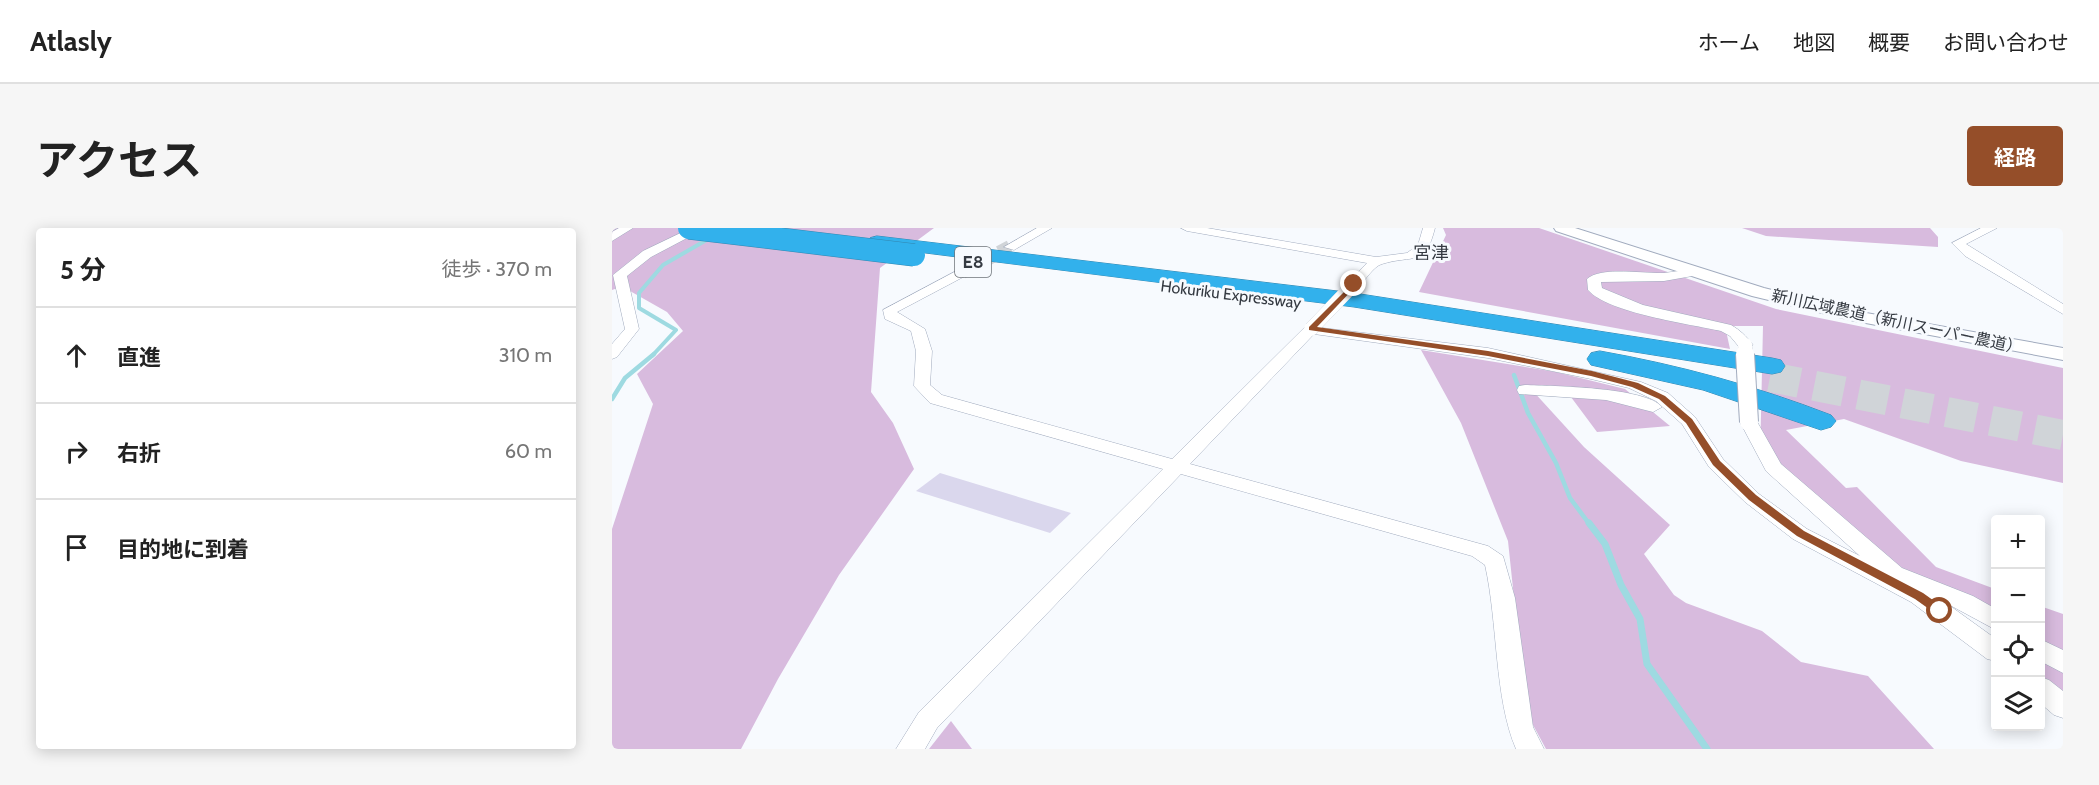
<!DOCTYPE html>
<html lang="ja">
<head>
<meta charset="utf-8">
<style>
	body { margin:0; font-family:Cabin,"Noto Sans JP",sans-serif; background:#f6f6f6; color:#222 }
	.controls { position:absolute; right:18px; bottom:18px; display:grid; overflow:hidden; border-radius:6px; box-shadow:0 3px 15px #0003 }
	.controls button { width:54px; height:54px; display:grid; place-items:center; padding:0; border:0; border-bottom:2px solid #e0e0e0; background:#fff; color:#222; font:30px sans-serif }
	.stop { position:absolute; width:18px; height:18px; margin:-14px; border:4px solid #954e29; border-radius:50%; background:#fff }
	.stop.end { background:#954e29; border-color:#fff; box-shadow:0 2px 6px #0008 }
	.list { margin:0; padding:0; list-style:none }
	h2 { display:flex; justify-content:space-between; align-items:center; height:78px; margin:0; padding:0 24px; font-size:26px }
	h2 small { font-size:20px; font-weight:400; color:#767676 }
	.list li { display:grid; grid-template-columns:39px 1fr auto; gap:18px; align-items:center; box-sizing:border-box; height:96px; padding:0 24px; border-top:2px solid #e0e0e0 }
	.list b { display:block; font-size:22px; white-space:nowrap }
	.list em { font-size:20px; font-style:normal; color:#767676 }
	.icon { flex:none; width:33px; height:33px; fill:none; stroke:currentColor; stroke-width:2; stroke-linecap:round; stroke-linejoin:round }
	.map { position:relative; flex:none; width:1451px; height:521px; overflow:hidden; border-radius:6px }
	header { display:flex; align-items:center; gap:36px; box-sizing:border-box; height:84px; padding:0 30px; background:#fff; border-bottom:2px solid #e0e0e0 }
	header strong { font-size:28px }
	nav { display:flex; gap:33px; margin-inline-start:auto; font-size:21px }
	.intro { display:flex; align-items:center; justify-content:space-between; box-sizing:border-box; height:144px; padding:0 36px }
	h1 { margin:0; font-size:42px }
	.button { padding:15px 27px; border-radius:6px; background:#954e29; color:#fff; font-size:21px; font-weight:700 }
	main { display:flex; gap:36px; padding:0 36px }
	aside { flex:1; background:#fff; border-radius:6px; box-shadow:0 3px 15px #0003 }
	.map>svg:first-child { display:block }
	.green { fill:#d8bbde }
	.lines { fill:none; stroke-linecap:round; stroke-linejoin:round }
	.stream-far2 { stroke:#9edae1; stroke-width:4 }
	.stream-far1 { stroke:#9edae1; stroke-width:4.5 }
	.stream { stroke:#9edae1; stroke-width:7 }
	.building { fill:#dad7ed }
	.minor-tunnel { stroke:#d0d4d8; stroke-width:14; stroke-dasharray:14 7; stroke-linecap:butt }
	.motorway-tunnel { stroke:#d0d4d8; stroke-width:30; stroke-dasharray:30 15; stroke-linecap:butt }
	.minor-casing { stroke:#a1abbe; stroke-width:1 }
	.tertiary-casing { stroke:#a1abbe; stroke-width:2 }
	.motorway-casing { stroke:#3387b0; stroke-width:1 }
	.minor { fill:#fff; fill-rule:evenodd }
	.tertiary { fill:#fff; fill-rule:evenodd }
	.motorway { fill:#32b1ec; fill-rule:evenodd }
	.minor-bridge-far1-casing { stroke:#a1abbe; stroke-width:14; stroke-linecap:butt }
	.minor-bridge-casing { stroke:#a1abbe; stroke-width:20; stroke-linecap:butt }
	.motorway-bridge-casing { stroke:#3387b0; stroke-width:23; stroke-linecap:butt }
	.minor-bridge-far1 { stroke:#fff; stroke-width:14 }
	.minor-bridge { stroke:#fff; stroke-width:18 }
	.motorway-bridge { stroke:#32b1ec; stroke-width:22 }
	.route { fill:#954e29 }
	.labels { text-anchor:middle; stroke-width:6; stroke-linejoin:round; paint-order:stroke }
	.far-street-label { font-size:16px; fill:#353a42; stroke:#f7fafe }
	.far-neighbourhood-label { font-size:18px; fill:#353a42; stroke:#f7fafe }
	.shield { fill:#f7fafe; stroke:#6f747a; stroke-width:1.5 }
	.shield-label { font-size:18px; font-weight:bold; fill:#353a42 }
</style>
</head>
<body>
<header>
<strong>Atlasly</strong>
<nav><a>ホーム</a><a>地図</a><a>概要</a><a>お問い合わせ</a></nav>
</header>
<div class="intro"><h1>アクセス</h1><a class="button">経路</a></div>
<main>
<aside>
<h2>5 分<small>徒歩 · 370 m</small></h2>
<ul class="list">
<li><svg class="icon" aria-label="ahead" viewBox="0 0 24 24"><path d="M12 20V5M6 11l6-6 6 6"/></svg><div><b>直進</b></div><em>310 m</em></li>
<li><svg class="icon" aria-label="right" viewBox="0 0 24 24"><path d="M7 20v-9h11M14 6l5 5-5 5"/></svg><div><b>右折</b></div><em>60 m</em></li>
<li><svg class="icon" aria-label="arrive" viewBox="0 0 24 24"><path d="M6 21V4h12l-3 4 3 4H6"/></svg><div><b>目的地に到着</b></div></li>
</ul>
</aside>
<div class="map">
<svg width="1451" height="521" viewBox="0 0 1451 521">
	<rect width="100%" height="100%" fill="#f7fafe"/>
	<!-- green -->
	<path class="green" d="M0,0h322l-54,40 -9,124 22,31 21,46 -75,106 -61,104 -37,70h-129v-220l41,-125 -16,-30 46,-43 -16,-19 -37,-21 -4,-6 -14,5z
		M831,0h96l237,81 287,59v115l-102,-22 -117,-42 -58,11 60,58 11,-1 79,80 59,22v41l-123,-71 -112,-100 3,-133h-38l5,23 -311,-57 27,-57z
		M1130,0h188l8,9v10l-172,-11z
		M809,122l135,22 69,17 45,37 -73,6 -32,-43 -33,1 52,57 86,78 -26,29 30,41 12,8 76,28 39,31 67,14 66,73h-388l-20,-37 -18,-171 -47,-118z
		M1428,378l23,8v82l-22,-22z
		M339,493l21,28h-43z"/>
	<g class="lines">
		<!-- stream-far2 -->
		<path class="stream-far2" d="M40,128l24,-26 -37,-22v-15l24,-28 47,-27"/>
		<!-- stream-far1 -->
		<path class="stream-far1" d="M902,147l14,38 28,50 14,35 20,27
			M0,171l13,-21 29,-24"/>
		<!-- stream -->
		<path class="stream" d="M977,295l16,21 16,41 19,34 7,45 60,85"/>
	</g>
	<!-- building -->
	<path class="building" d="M328,245l131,40 -21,20 -134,-42z"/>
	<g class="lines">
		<!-- minor-tunnel -->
		<path class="minor-tunnel" d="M350,44l48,-25"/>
		<!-- motorway-tunnel -->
		<path class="motorway-tunnel" d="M1158,149l293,58"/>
		<!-- minor casing -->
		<g class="minor-casing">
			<path id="minor" d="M7,0h14l-21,13v-9z
				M79,0h15l-55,29 -24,19 12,53 -22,28 -5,2v-15l13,-15 -12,-54 30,-24z
				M425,0h15l-38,22 -10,-3z
				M569,0h26l169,29 31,-4 11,-8 5,-17h12c-10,40 -21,26 -53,36 -8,2 -17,16 -23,23l-5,1 -7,-4 20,-21 -180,-32z
				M1369,0h16l-31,16 97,60v10l-98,-58 -13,-13z
				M350,40l6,4 -1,3 -70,37 28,17 7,22 -2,34 12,10 230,64 134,-133 182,22 153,34 27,11 27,24 28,42 36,35 48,35 53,27 -94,-85 -26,-49 3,-4h12l26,46 121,104 71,28 23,13v21l-50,-27 50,36v22l-9,-2 -76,-57 -118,-63 -48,-37 -36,-35 -27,-43 -26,-23 -27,-13 -38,-9 -103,-21 -174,-24 -124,130 298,82 15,10 12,42 18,129 11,22h-28c-22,-51 -18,-127 -31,-184l-13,-9 -291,-82 -244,254 -12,21h-29l23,-37 244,-243 -233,-66 -16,-17 2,-35 -5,-20 -26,-12 -2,-9z
				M1081,40l6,4 -1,3 -34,6 -63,1 1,6 41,17 88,20c9,5 15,11 22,20l-3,3h-10l-10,-12 -9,-5c-31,-7 -113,-18 -133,-41l-1,-11c14,-13 58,-5 77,-6 10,-1 19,-3 29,-5z
				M913,157c26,1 121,2 137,22l-9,5 -47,-12 -87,-6 -2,-4 2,-4z
				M1428,411l23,11v23l-23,-12z
				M1428,449l9,3 14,11v27l-9,-3 -14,-12z"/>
		</g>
		<!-- tertiary casing -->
		<g class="tertiary-casing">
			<path id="tertiary" d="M942,0h21l189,60 91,23 208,37v12l-208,-39 -103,-25 -196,-65z"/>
		</g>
		<!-- motorway casing -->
		<g class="motorway-casing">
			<path id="motorway" d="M265,8l477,57 418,65 9,2 4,6 -4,6 -9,2 -418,-67 -484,-61 -3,-4 3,-4z
				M988,123c79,14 156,35 231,64l5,6 -5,6 -10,3 -118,-40 -112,-25 -4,-6 4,-6z"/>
		</g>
		<!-- minor -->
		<use href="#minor" class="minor"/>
		<!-- tertiary -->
		<use href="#tertiary" class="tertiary"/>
		<!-- motorway -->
		<use href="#motorway" class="motorway"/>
		<!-- minor-bridge-far1 casing -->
		<g class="minor-bridge-far1-casing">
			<path id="minor-bridge-far1" d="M699,101l43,-45
				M1133,117l1,11"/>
		</g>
		<!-- minor-bridge casing -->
		<g class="minor-bridge-casing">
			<path id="minor-bridge" d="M1133,126l4,68"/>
		</g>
		<!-- motorway-bridge casing -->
		<g class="motorway-bridge-casing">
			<path id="motorway-bridge" d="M77,0l225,27"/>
		</g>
		<!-- minor-bridge-far1 -->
		<use href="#minor-bridge-far1" class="minor-bridge-far1"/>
		<!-- minor-bridge -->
		<use href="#minor-bridge" class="minor-bridge"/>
		<!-- motorway-bridge -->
		<use href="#motorway-bridge" class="motorway-bridge"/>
	</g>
	<!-- route -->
	<path class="route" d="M742,54l2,4 -39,41 171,24 104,20 46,12 27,13 27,23 28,42 36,34 48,36 119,62 21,15v6h-8l-21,-15 -118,-63 -48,-36 -36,-35 -27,-42 -27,-24 -27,-12 -41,-11 -103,-20 -179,-26v-3z"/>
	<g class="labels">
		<!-- far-street labels -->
		<g class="far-street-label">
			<text transform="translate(619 66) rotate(7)" y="6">Hokuriku Expressway</text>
			<text transform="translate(1285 93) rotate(12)" y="6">新川広域農道（新川スーパー農道）</text>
		</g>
		<!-- far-neighbourhood labels -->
		<g class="far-neighbourhood-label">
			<text x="819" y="31">宮津</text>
		</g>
		<!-- shield labels -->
		<rect class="shield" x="343" y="19" width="36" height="30" rx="4.5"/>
		<g class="shield-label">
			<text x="361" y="40">E8</text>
		</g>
	</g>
</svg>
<div class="controls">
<button>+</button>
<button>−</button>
<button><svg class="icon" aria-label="locate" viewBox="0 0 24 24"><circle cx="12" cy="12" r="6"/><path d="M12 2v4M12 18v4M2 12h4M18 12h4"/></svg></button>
<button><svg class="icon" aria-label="layers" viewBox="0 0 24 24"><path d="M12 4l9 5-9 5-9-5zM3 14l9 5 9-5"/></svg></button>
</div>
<div class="stop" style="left:1328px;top:383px"></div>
<div class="stop end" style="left:742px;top:56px"></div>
</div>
</main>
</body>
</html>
